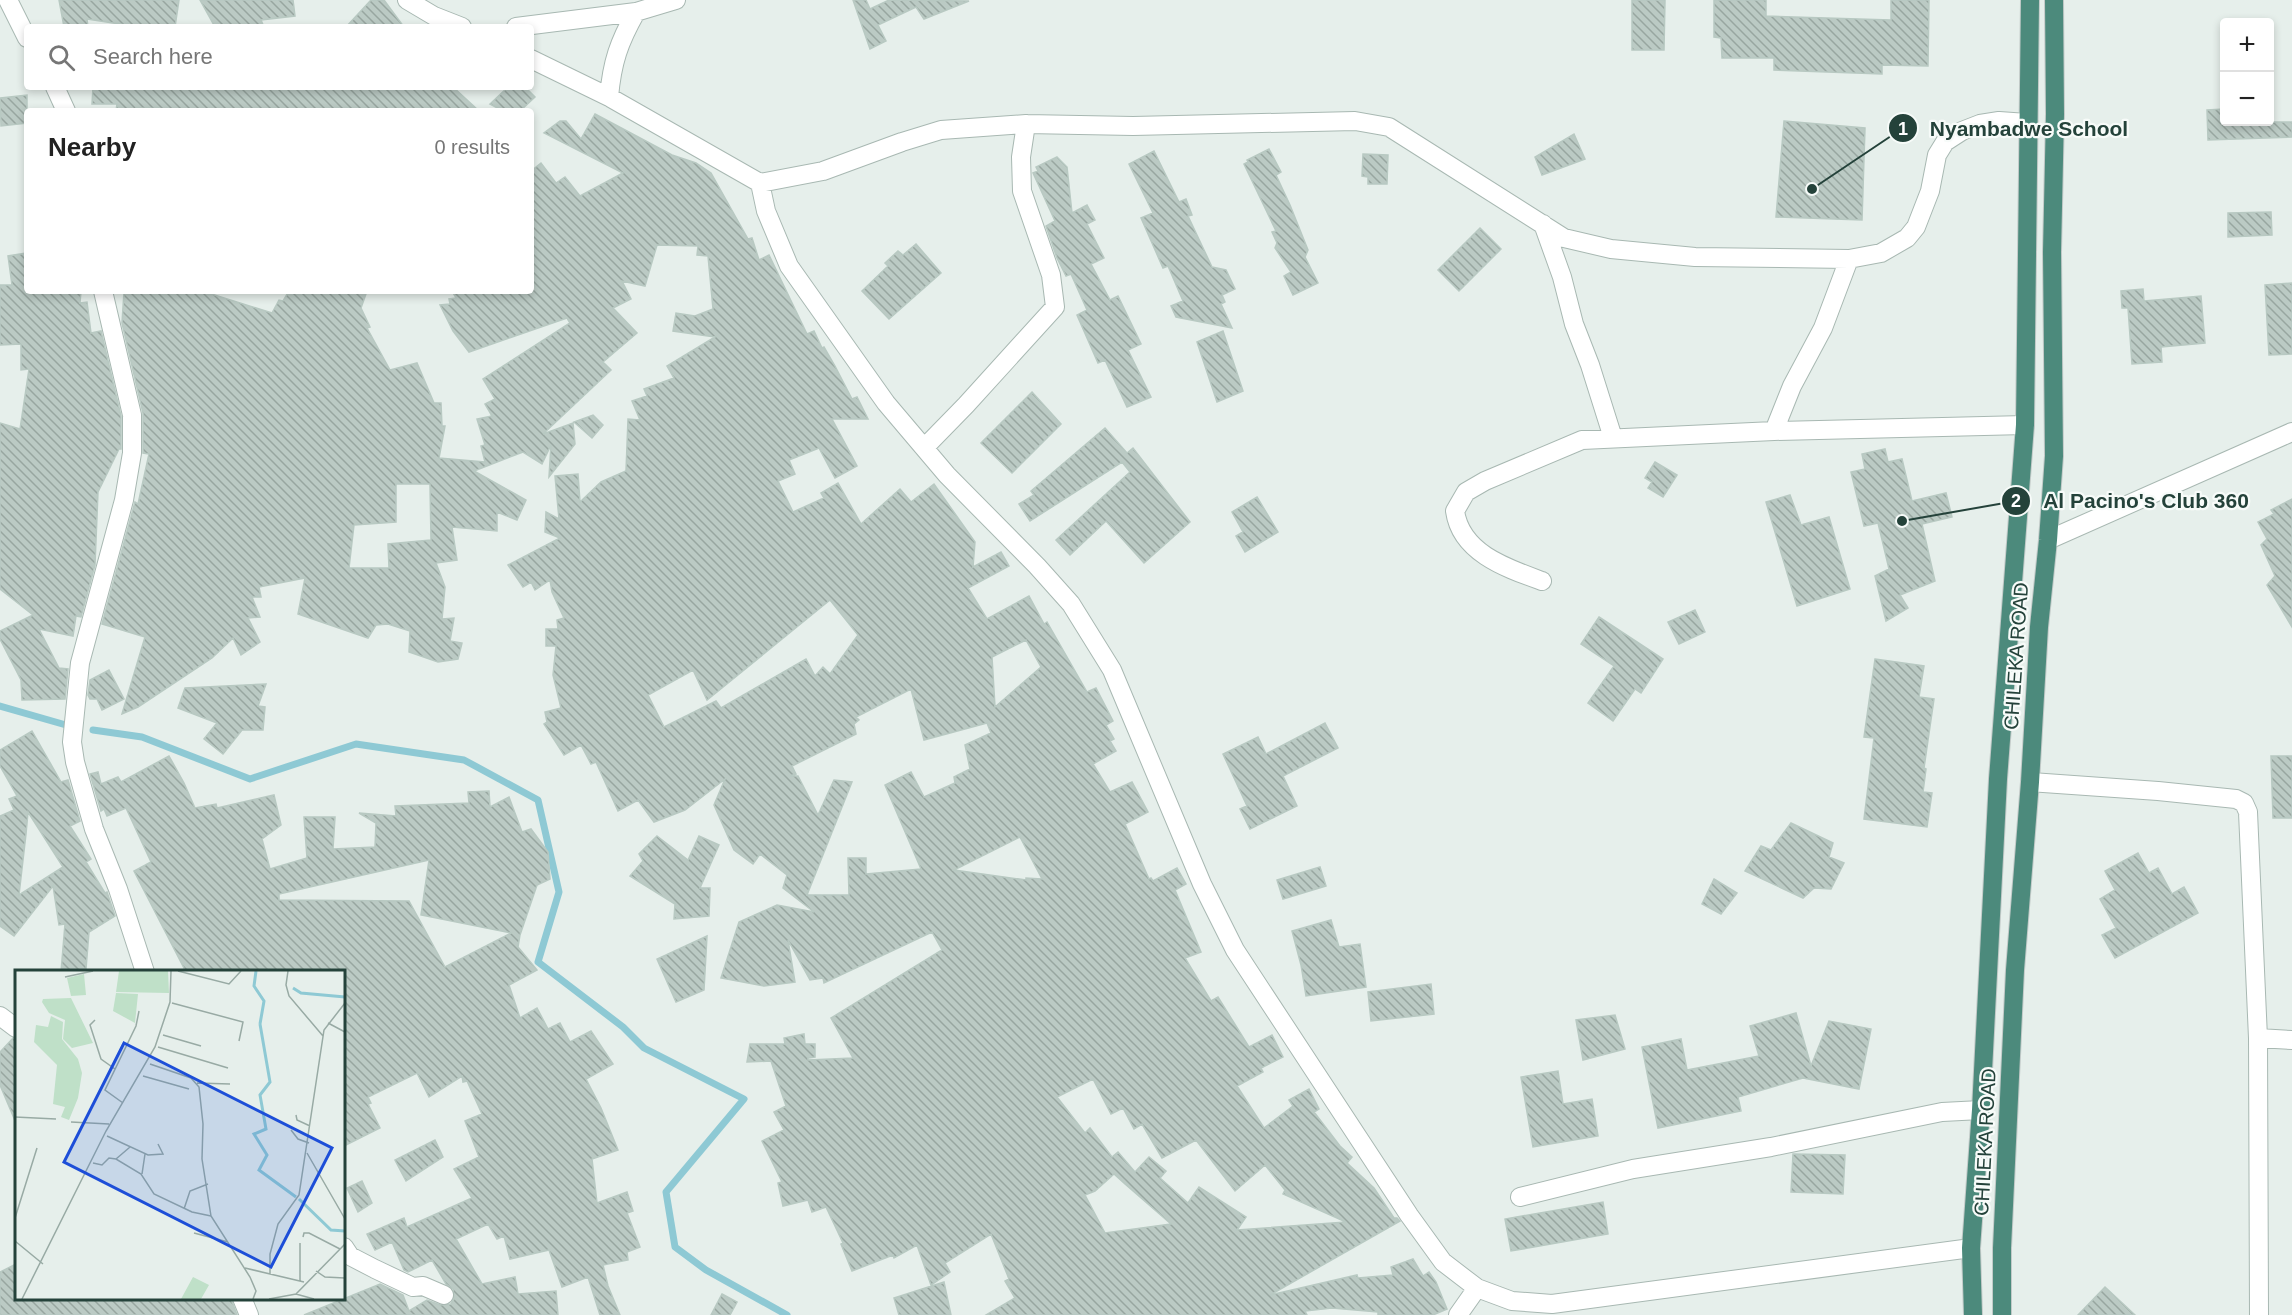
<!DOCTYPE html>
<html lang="en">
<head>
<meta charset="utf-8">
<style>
	body { margin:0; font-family:Helvetica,sans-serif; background:#f2f2f2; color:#222 }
	.controls { position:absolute; right:18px; top:18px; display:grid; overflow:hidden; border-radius:6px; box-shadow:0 3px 9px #0003 }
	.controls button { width:54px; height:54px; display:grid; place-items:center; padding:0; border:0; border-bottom:2px solid #e0e0e0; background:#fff; color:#222; font:30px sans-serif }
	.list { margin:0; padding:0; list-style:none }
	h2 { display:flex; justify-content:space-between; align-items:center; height:78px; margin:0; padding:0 24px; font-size:26px }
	h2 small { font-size:20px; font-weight:400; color:#767676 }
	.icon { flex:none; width:33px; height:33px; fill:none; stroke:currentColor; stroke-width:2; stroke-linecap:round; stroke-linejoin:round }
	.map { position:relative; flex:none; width:2292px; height:1315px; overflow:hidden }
	.search { position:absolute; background:#fff; box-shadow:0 3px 9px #0003; left:24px; top:24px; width:510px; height:66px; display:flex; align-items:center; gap:15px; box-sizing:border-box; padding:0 21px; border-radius:6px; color:#767676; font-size:22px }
	.panel { position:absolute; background:#fff; box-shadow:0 3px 9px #0003; left:24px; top:108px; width:510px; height:186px; border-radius:6px }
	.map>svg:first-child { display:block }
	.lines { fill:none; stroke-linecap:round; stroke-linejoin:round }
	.stream { stroke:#8ec9d4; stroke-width:7 }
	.building { fill:url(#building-back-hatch); stroke:#b8c9c2; stroke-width:1.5; fill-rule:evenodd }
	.minor-casing { stroke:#a8b8b2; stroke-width:20 }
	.trunk-casing { stroke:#c2cac8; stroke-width:20 }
	.minor { stroke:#fff; stroke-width:18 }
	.trunk { stroke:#4c8a7c; stroke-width:18 }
	.labels { text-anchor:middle; stroke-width:4.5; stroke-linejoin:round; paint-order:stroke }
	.street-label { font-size:20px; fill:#24423a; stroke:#f7fbf9 }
	.inset-river { fill:none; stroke:#8ec9d4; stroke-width:3 }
	.inset-road { fill:none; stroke:#98aaa4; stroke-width:1.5 }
	.view { fill:#1d4ed8; fill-opacity:0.15; stroke:#1d4ed8; stroke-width:3 }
	.inset-edge { fill:none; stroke:#24423a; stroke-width:3 }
	.leader { fill:none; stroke:#24423a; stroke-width:2 }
	.callout-dot { fill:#24423a; stroke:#f7fbf9; stroke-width:2 }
	.mark-label { font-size:18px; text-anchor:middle; font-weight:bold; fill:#fff }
	.callout-label { font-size:21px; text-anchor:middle; font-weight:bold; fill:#24423a; stroke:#f7fbf9; stroke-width:4.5; stroke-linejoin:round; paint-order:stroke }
</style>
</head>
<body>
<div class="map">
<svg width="2292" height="1315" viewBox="0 0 2292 1315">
	<defs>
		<pattern id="building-back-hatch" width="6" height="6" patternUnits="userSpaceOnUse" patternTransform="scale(1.5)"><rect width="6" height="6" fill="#bbcac4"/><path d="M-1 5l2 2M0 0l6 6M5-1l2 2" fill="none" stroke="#98a6a0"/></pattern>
	</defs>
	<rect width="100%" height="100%" fill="#e6efeb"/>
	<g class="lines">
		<!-- stream -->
		<path class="stream" d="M0,706l66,19
			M93,730l49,7 108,42 106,-35 108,16 74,40 21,92 -21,70 85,65 21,21 100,51 -78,93 9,55 31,23 81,45"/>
	</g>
	<!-- building -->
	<path class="building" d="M59,0h120l-4,27h-36l-52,-8 1,8h-24z
		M200,0h93l2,16 -34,4 3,7h-49z
		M371,0h13l20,27h-58z
		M853,0h13l4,9 19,-9 80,1 -45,18 -8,-12 -38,18 8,16 -16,8z
		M1632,0h33l-1,50h-32z
		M1714,0h52v16l125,4v-20h38l-1,66 -46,-1v9l-108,-4v-12h-52l-1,-20 -7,-1z
		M93,87h360l26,24h-301v-2l-42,-1v3h-20l1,-7h-25z
		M508,87h17l10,10 -15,14h-17l-13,-7z
		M27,95v28l-26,3 -1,-28z
		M2224,109v13h68v15l-84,3 -1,-30z
		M595,114l77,41 24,8 15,10 37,66 4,-1 7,22 10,-5 38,79 7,-3 8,17 2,-1 11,19 17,33 5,-2 11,22h-36l25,47 -22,12 -16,-30 -30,12 6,14 -17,7 15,31 31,-14 -3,-5 17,-10 23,41 39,-35 11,13 23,-18 41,58 -2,25 28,-15 8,14 -41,22 19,31 42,-23 15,28 3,-2 40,70 9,-4 17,33 -7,4 8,14 -4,2 6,10 -23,13 17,28 22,-10 16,30 -23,12 24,55 2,-1 2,3 24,-13 9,16 -11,6 26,62 -16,6 26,43 7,-4 31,50 23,-12 11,22 -22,11 2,4 -26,14 27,42 29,-22 -4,-6 20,-11 10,20 -5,3 26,34 12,11 -5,6 27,25 20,30h3l3,3 -130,74 87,-20 1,3 35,-3 -2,-8 22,-8 10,17 6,-4 7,10 11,27 -14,6h-55v-3l-46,-4 -27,3 2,4h-321l29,-17 -10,-17 4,-2 -18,-45 -46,29 5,9 -19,13 -14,-40 -23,13 -1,-3 -41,16 -11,-27 2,-1 -17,-36 -14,5 -4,-12 -25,6 -5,-23 4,-1 -20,-41 22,-11 -10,-18 12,-6 -15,-45 -24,1 3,-18h35l-1,-6 20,-4 1,10h10v13l-7,1v2l45,-2 -22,-40 111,-68 -10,-18 -108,51 -1,-5 -13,2 -22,-40 7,42 -31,4 -43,-8 18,-56 38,-17 37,7 -31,-24 4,-13 -27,-21 -7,10 -19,-14 -20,-45 11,-26 -40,31 -31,12 -16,-22 -20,11 -22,-49 -5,2 -10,-19 -17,10 -20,-31 3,-2 -2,-10 16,-4 -8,-33 3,-29h-10v-17h12l-1,-9 7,-2 -12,-26 -2,-12 -15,10 -4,-8 -8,5 -15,-22 52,-27 -15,-6 1,-20 13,7 -4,-43 23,-2 2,28 21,-20 25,-11 2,-52 12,1 -8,-19 15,-5 -3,-7 30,-11 -7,-12 48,-29 -42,-6 3,-18 19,3 18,-7 -5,-53 -11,-1 1,-9 -41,-1 -12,41 -23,-5 9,18 -18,9 24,25 -34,29 8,8 -68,64 30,-11 2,21 -26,33 2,-32 -9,19 -19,-12 -49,19 52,29 -9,20 -20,-8v19l-45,-4 5,33 -21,3 9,24 -3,32 12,-1 -4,23 12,2 -4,16 -20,3 -29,-10 1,-21 -22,-7 -12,1 -8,13 -70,-24 7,-36 -46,9 2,10h-9l8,20 -12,1 12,24 -19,13 -8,-17 -21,20 -74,49 -16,7 23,-77 -43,-13 33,-122 3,2 11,-50 -6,-1v-40l-21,-90 2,-31 78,-1 70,22 7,-13 4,1 6,-10h78l-6,17 9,19 -3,1 23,42 27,-7 17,40h7l1,23h3l-6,32 46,4 -4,-16 4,-1 -8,-26 15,-3 -7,-12 10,-5 -12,-20 87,-56 -3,-5 -98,34 -16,-21 -13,-26 10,-1 -1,-5 7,-1 -4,-7h79v-120l10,-8 15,20 9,-6 15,19 43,-23 -79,-40 16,-12h6l15,18zM396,484h34l1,56 -43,4 1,24h-40l5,-43 42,-3zM830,600l28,35 -28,39 -7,-7 -8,9 -9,-17 -85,49 -5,-7 -52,26 -16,-32 45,-25 14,30zM1026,640l15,27 -46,40 -3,-50zM911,689l13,51 63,-17 4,10 -26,12 5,24 -16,8 1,6 -31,14 -13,-25 -26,13 36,84 -55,5v-16h-18l1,37h-42l45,-113 -18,-2 -16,35 -20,-39h-8l6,-2 -4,-8 64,-32 -2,-10 5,-4 -3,-3zM1020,837l22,42 -16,-1v2l-72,-10zM1093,1079l18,35 12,-6 11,21 8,-5 20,34 34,-18 39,51 30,-26 20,25 -2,4 63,28 -109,8 9,-13 -47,-30 -11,16 -28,-25 6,-7 -17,-14 -14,15 -17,-20 -6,5 -22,-29 -5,5 -28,-36zM1114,1174l11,10 46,40 -66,9 -20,-38 10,-4z
		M1784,121l81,7 -3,92 -86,-3z
		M1574,134l11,25 -43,16 -7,-18z
		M1269,149l12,23 -5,3 14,30 18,45 -3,7 13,26 -25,12 -9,-19 7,-4 -16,-24 2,-5 -5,-11 4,-1 -32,-67 4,-2 -1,-2z
		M1154,151l25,51 7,-3 6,16 -4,1 24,51 14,3 9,19 -13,6 3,7 -4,2 11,24 -56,-11 -5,-11 12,-5 -15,-35 -5,2 -22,-50 12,-5 -24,-49z
		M1363,154l25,1 -1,29h-19v-7l-6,-1z
		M1057,157l10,10 5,46 15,-8 8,15 -8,4 17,34 -13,6 19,36 8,-4 23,48 -13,6 23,47 -24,10 -22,-47 -7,3 -21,-48 10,-5 -16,-36 -5,2 -9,-18 -11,-32 9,-5 -22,-48 5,-2 -2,-4z
		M2271,212l1,23 -44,2v-24z
		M1480,228l21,21 -42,42 -21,-21z
		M916,244l25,29 -52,46 -27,-28 26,-25 -3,-3 13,-12 5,4z
		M27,253v38h54l-1,12 7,-1 4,31 10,-2 20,85v33h-2l-21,43 -3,73 -14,52 -5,-1 -3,20 -34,-7 20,39 9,1 -3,30 -43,1 -1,-20 -21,-41v-8l33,-16 -33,-26v-166l20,6 9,-60 -8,1v-26l-21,1v-60h12l-4,-29z
		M2292,283v71l-23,1 -4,-70z
		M2143,289l1,12 57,-5 4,47 -44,4 1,15 -30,2 -4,-56h-6l-1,-17z
		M1223,331l20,60 -26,11 -20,-60z
		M1032,392l29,32 -49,49 -31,-30z
		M593,415l10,10 -11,13 -18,-16z
		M1105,428l22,25 6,-5 57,74 -46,41 -38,-42 -36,34 -14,-15 74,-68 -8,-10 -92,59 -11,-17 15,-9 -3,-4z
		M1885,449l3,13 14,-3 10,42 34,-8 6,24 -30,7 13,57 -35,14 8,13 -22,13 -11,-45 14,-7 -11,-46 -14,3 -13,-54 14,-3 -3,-15z
		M1655,462l22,13 -14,22 -15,-9 4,-6 -7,-4z
		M1790,495l11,30 28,-8 21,72 -53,17 -31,-104z
		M1257,497l21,35 -33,20 -9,-16 7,-4 -11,-20z
		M2292,499v128l-25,-42 8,-9 -14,-31 6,-6 -9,-17 16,-8 -3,-4z
		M1695,610l10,22 -26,12 -11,-22z
		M1599,617l64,42 -22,34 -6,-4 -22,32 -25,-18 26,-37 -33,-22z
		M1875,659l49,7 -5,31 15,2 -10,69 2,1 -3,23 9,1 -5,34 -63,-8 10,-81 -10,-1z
		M109,670l15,29 -22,11 -5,-11h-7l-2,-4 2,-15z
		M266,684l-8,22 7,1 -2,23h-21l-19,24 -19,-15 13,-16 -39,-15 7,-20z
		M1325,723l13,25 -55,28 14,30 -47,23 -10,-20 7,-3 -24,-52 35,-17 8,17z
		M32,731l29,51 7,-2 12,41 -10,5 21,33 -5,3 19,31 2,-1 8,24 -26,16 -3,37 -7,3h-18l4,-48 -6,1 -6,-39 -39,50 -14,-10v-110l14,-6 -5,-11 8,-3 -17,-30v-16zM28,812l35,55 -44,28 7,-61z
		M169,756l15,27 11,25 21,-4 1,4 57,-13 7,30 -19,14 8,30 37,-11 -3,-41h31l-2,32 42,-2 1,-24 -17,-10 37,3 -1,-10 74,-3 -1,-11 21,-1 1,16 19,-10 13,35 9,-3 17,23 2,27 -13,6 -17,50 -2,12 19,23 -28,15 11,33 17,-10 11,21 12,-6 10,19 21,-11 22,33 -27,15 15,29 17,42 -26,9 5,44 30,-11 6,19 -6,2 13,34 -13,5 1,8 -25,5 5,21 12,29h-20l-12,-38 -26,10 -13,-37 -39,9 -6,-23 -7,3 -9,-15 -32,15 26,45 33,-7 3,17 38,-3 2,24h-254l76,-31 23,11 6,16 18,-11 13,5 11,-1 3,-5 -1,-10 -7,-5 -14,-24 -24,12 -4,-2 -12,-28 -17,8 -8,-16 37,-16 3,9 65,-29 -18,-29 25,-12 -14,-36 17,-7 -15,-33 -4,1 -1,-6 -33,21 -12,-24 -49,24 3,6 -3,1 12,24 -36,18v-174h-158l-52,-101 17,-9 -25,-54 -19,8 -3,-7 -3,2 -11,-37 8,-2 3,12 17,-7 3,5zM429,860l-8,55 90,18 -66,34 -36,-66 -130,-1v-6z
		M2271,756h21v62h-19z
		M1791,823l42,20 -4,14 15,6 -13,26 -17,-1 -11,10 -58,-27 16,-25 10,4z
		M657,836l31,24 11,-24 20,9 -19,43h10l-1,28 -35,3 1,-15 -45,-28 13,-15 -4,-7z
		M2138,853l11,20 9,-5 14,26 12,-7 14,26 -83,45 -13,-23 14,-7 -16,-29 15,-9 -10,-19z
		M1320,867l6,19 -43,13 -6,-19z
		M1714,879l23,14 -16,21 -19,-10z
		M1331,920l8,27 21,-3 6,43 -60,9 -5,-31 -9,-34z
		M707,936l-3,54 -28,12 -19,-43z
		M1431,984l3,30 -63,7 -3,-29z
		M1796,1013l15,53 18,-45 42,8 -12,60 -56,-11 -65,19 3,14 -83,17 -16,-81 39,-8 6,31 72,-14 -9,-30z
		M1615,1015l10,34 -42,11 -7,-40z
		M13,1038l3,1v84l-16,-38v-33z
		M1558,1071l5,33 29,-5 6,37 -65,11 -12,-70z
		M435,1140l8,17 -37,24 -11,-21z
		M1793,1154l52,1 -2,39 -52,-2z
		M362,1181l10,22 -14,9 -11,-24z
		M1603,1202l5,32 -97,17 -6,-32z
		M16,1264v35h215l6,16h-237v-43z
		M944,1282l7,33h-52l-5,-17z
		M2105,1287l30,28h-57z
		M722,1294l15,8 -7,13h-19z"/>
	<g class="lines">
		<!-- minor casing -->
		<g class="minor-casing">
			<path id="minor" d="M8,0l19,38
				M407,0l27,16 28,11
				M516,27l120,-15 40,-12
				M531,59l78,38 151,86 63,-12 79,-29 39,-12 85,-6 107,2 222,-5 34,6 175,111 47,11 84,8 154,2 32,-6 26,-15 9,-11 14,-36 7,-36 8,-13 17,-11 18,-7 19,-3 28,2
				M55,87l11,24
				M609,97c3,-35 10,-55 27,-85
				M760,183l6,28 23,55 97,137 61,72 90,91 34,38 41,66 90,214 33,66 174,265 34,47 34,26 35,13 40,3 419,-56
				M1543,224l19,53 12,47 16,41 23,73
				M103,291l29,124v38l-8,47 -44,163 -8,79 3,20 19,67 24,60 27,83
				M1774,431l18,-45 31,-58 26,-69
				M925,447l41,-42 89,-98 -4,-32 -29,-84 -1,-34 5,-33
				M2048,540l244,-108
				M1542,581c-36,-13 -81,-28 -87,-70l11,-19 19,-11 97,-41 192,-9 251,-6
				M2030,782l128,9 78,8 8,4 4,9 10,226 1,277
				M0,1016l16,12
				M2258,1038l34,2
				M1520,1197l113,-28 138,-22 171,-35 39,-2
				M344,1247l6,9 25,13 38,18 10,-1 21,9
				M242,1298l7,17
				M1458,1315l19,-27"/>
		</g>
		<!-- trunk casing -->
		<g class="trunk-casing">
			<path id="trunk" d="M1973,1315l-2,-67 10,-138 17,-331 27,-354 5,-425
				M2002,1315v-67l13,-278 15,-188 9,-155 9,-87 6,-84 -2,-204 3,-138 -1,-114"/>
		</g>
		<!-- minor -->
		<use href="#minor" class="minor"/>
		<!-- trunk -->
		<use href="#trunk" class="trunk"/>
	</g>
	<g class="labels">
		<!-- street labels -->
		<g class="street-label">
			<text transform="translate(2016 656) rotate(-86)" y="7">CHILEKA ROAD</text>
			<text transform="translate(1985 1142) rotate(-87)" y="7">CHILEKA ROAD</text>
		</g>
	</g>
	<!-- overview -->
	<g transform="translate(15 970)">
		<rect width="330" height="330" fill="#e6efeb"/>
		<path d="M104,1h49l1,22 -53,-1zM69,4l2,21 -15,1 -4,-18zM101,23l22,1 -3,29 -22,-12zM56,28l22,45 -21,5 -9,-9 2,-19 -16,-7 -7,-11 1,-3zM36,46l12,6 -1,17 16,20 4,14 -4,25 -9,22 -8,-3 4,-10 -12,-3 4,-39 -23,-23 2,-17 12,2zM178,307l16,8 -8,14h-20z" fill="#bfe0c8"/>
		<path class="inset-river" d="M241,1l-2,15 10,15 -4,23M278,18l8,5 44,4M245,54l10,58 -10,13 6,34 -12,5 13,21 -8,15 37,27M284,229l32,31 14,1"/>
		<path class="inset-road" d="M163,1l51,13 12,-13M273,1l-2,14 3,11 34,40M50,7l28,-6M157,33l71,19 -4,19M80,50l-5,5 11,34 14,10M313,53l17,9M148,65l38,11M143,77l70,21M135,94l41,14 8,9 4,37 -1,35 9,57 39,61 6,14 -3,8M128,106l46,13M182,113l33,1M108,133l-18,-13 31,-64 3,-15M281,145l1,5 13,6M0,147l41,2M56,152l38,2M276,160l7,9 11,4M92,166l41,19 15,-1 -5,-10M292,183l38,66M101,189l14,-12M78,193l9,2 7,-7 7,1 25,15 13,20 38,18 19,4M127,204l3,-20M169,239l6,-18 18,-7M0,248l22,-70M179,263l34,9M288,267l1,-4h5l31,16M0,271l28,23M285,273v38M230,298l59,14M301,301l9,6 20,1M255,304v-20l8,-30 21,-29 25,-165 21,-27M281,324l49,-50M7,329l84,-168 49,-84 15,-45 1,-31M254,329l27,-5 18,5"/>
		<path class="view" d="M109,73l208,105 -61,119 -207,-105z"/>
		<rect width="330" height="330" class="inset-edge"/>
	</g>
	<!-- callouts -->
	<path class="leader" d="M1812 189L1903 128M1902 521L2016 501"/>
	<g class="callout-dot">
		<circle cx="1812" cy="189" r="6"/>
		<circle cx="1902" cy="521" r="6"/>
		<circle cx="1903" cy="128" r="15"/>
		<circle cx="2016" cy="501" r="15"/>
	</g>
	<g class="mark-label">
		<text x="1903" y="135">1</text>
		<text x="2016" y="507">2</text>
	</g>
	<g class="callout-label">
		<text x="2029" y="136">Nyambadwe School</text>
		<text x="2146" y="508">Al Pacino's Club 360</text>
	</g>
</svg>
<div class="controls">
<button>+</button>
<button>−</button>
</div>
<div class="search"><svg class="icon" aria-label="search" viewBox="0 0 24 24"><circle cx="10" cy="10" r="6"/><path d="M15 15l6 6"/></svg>Search here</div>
<section class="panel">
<h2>Nearby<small>0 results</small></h2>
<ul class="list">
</ul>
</section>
</div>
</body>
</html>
